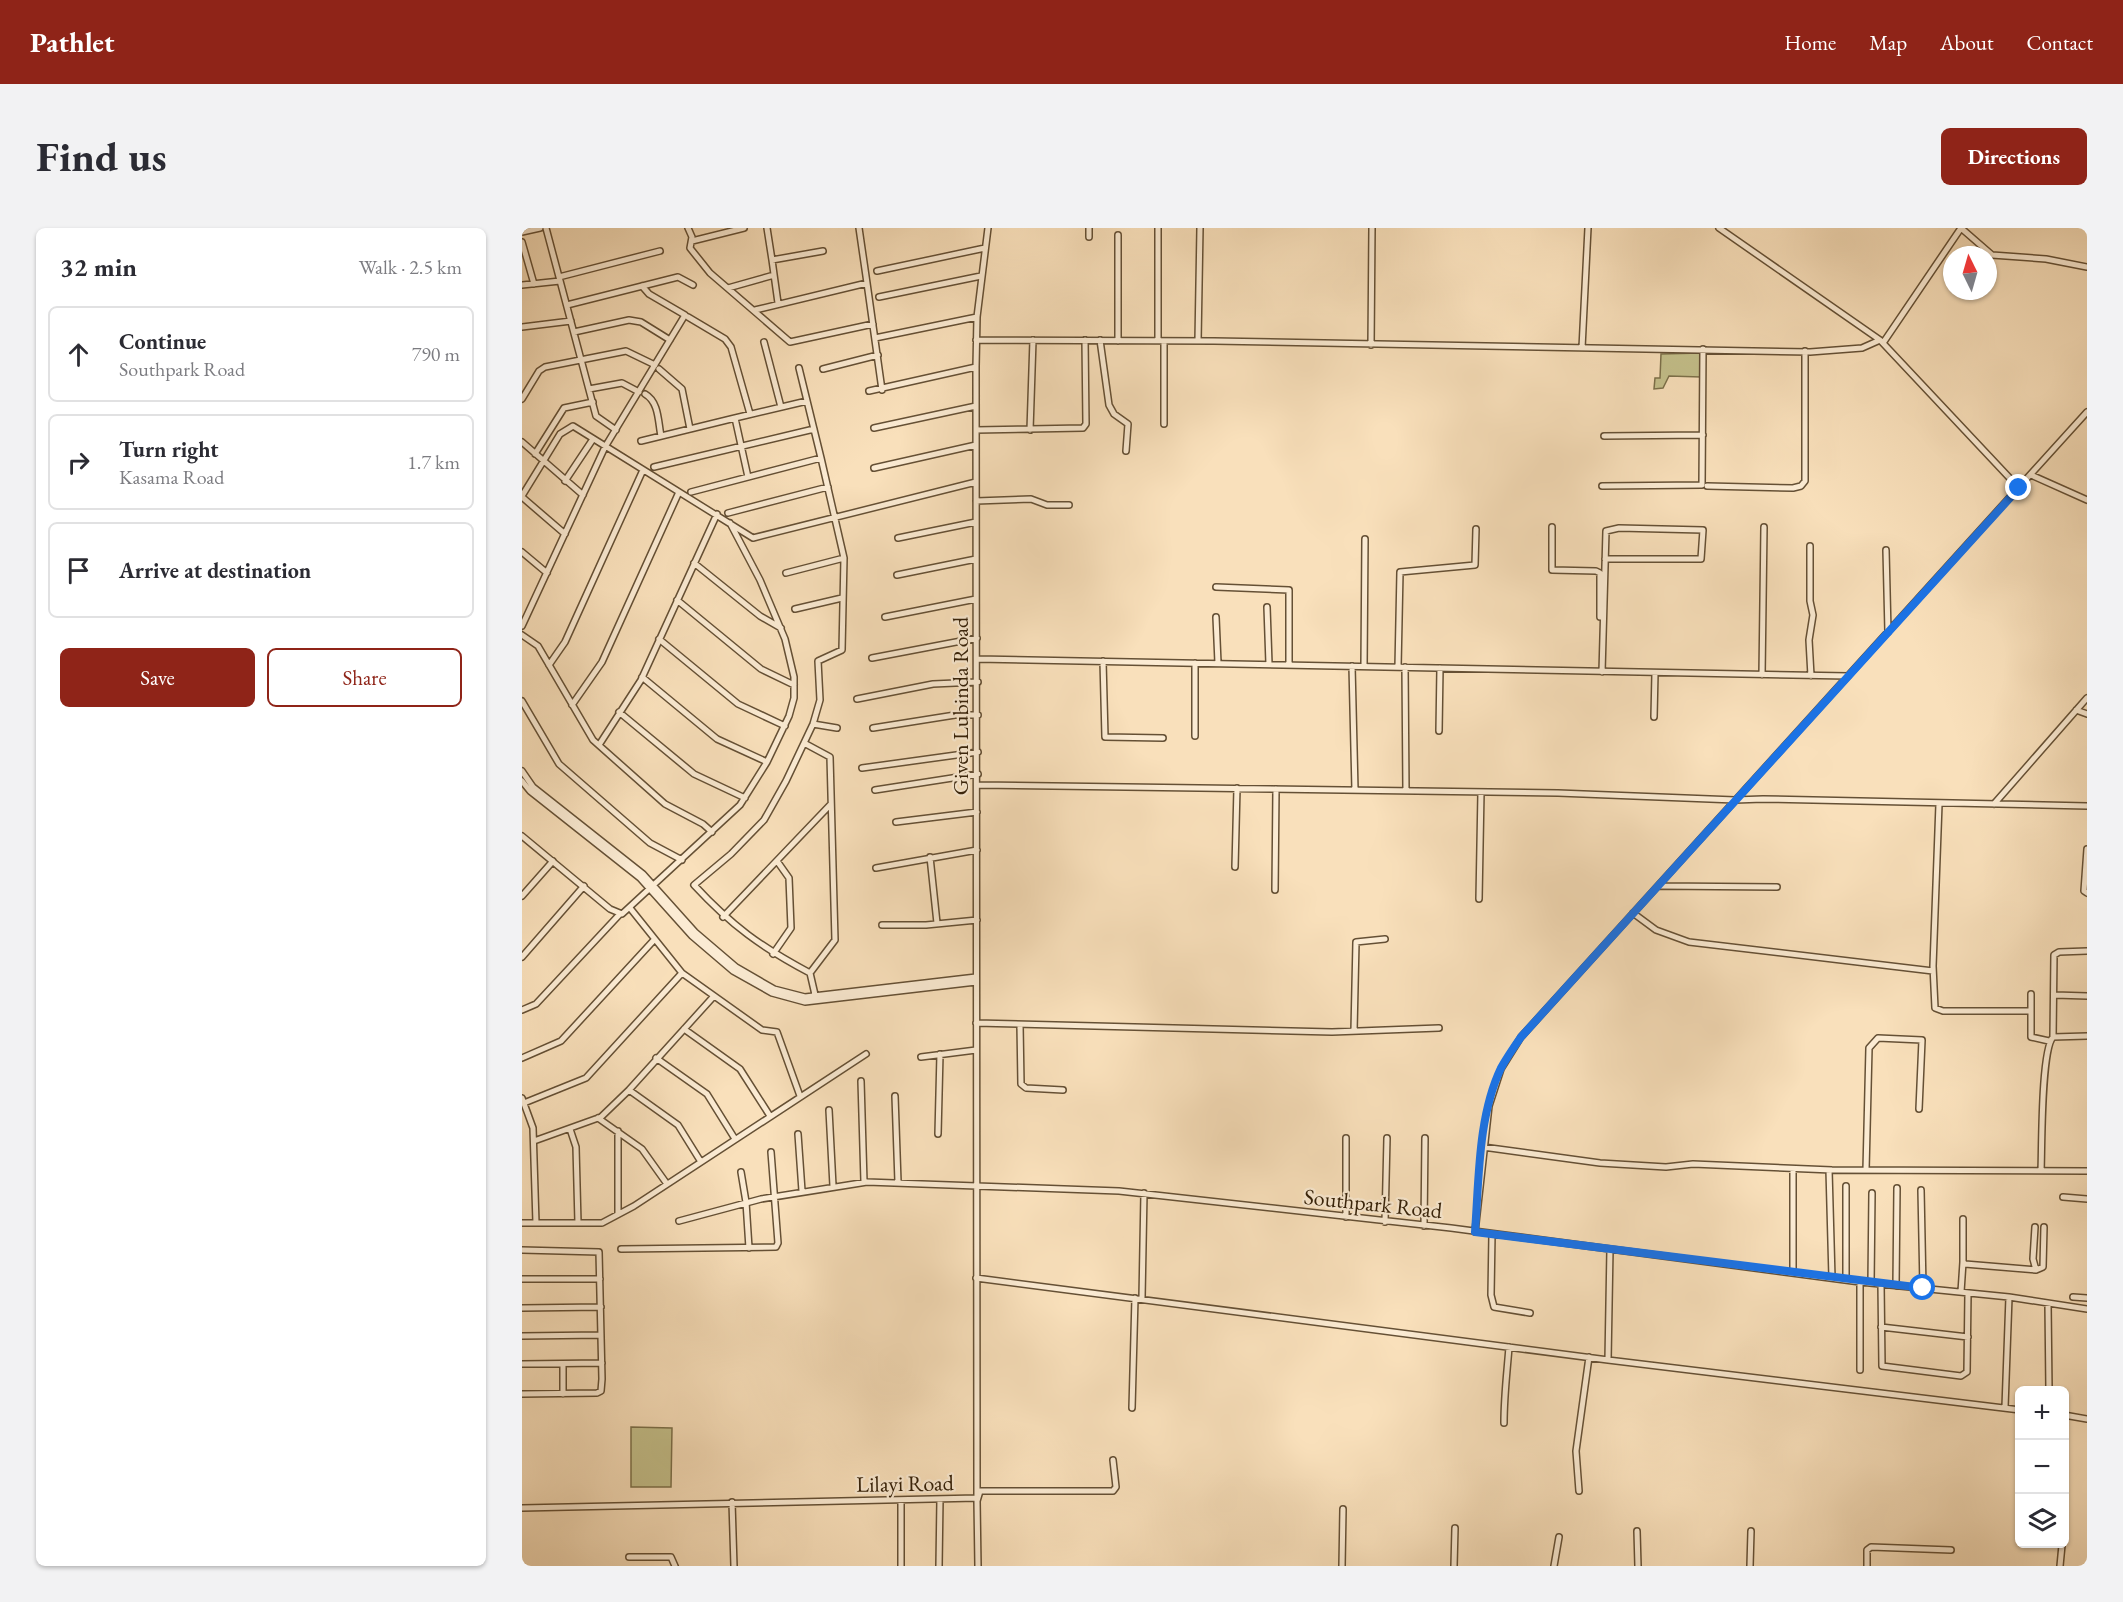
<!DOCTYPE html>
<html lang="en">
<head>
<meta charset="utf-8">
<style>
	body { margin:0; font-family:"EB Garamond",serif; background:#f2f2f3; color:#2b2b33 }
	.controls { position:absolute; right:18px; bottom:18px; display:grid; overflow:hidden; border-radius:9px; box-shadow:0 2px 4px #0004 }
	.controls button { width:54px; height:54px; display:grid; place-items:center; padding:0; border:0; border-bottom:2px solid #e1e1e2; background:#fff; color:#2b2b33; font:30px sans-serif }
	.compass { position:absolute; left:1421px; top:18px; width:54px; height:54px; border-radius:50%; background:#fff; box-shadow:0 2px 4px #0004; rotate:355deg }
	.stop { position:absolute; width:18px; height:18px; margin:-14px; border:4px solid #1a73e8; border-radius:50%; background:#fff }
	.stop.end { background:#1a73e8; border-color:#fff; box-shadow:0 2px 6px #0008 }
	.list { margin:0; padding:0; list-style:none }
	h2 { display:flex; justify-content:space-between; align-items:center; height:78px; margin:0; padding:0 24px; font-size:26px }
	h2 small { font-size:20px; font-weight:400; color:#7c7c81 }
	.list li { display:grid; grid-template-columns:39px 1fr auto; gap:18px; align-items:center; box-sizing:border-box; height:96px; margin:0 12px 12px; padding:0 12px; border:2px solid #e1e1e2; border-radius:9px }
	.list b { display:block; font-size:22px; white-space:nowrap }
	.list p { margin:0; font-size:20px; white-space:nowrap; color:#7c7c81 }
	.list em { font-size:20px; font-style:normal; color:#7c7c81 }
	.actions { display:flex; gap:12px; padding:18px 24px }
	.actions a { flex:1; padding:14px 0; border:2px solid #8f2418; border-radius:9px; text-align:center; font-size:21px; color:#8f2418 }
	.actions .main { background:#8f2418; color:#fff }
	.icon { flex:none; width:33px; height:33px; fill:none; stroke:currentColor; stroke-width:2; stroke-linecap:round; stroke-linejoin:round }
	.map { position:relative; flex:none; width:1565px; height:1338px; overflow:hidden; border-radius:9px }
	header { display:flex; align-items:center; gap:36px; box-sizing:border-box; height:84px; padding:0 30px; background:#8f2418; color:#fff }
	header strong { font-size:28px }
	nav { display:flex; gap:33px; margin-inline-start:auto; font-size:21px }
	.intro { display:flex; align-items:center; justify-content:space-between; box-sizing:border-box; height:144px; padding:0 36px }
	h1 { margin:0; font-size:42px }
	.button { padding:15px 27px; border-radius:9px; background:#8f2418; color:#fff; font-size:21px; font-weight:700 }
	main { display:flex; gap:36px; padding:0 36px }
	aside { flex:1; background:#fff; border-radius:9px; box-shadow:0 2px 4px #0004 }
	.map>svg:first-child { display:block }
	.green { fill:#c4c08b; stroke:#7c704a; stroke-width:1.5 }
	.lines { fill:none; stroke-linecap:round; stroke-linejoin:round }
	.minor-casing { stroke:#655035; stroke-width:8 }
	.minor { stroke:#fbebd3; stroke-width:5 }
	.route { stroke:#1a73e8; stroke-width:8 }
	.labels { text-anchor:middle; stroke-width:4.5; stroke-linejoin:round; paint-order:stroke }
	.street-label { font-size:22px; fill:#342008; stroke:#fbebd3 }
</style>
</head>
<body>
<header>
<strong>Pathlet</strong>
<nav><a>Home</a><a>Map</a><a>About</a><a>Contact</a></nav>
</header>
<div class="intro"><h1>Find us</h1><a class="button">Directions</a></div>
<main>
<aside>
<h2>32 min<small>Walk · 2.5 km</small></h2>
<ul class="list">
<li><svg class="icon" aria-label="ahead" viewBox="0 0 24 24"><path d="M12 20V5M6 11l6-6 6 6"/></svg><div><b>Continue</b><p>Southpark Road</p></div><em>790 m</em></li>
<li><svg class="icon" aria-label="right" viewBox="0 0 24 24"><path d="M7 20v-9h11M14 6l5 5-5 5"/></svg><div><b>Turn right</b><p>Kasama Road</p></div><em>1.7 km</em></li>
<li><svg class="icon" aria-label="arrive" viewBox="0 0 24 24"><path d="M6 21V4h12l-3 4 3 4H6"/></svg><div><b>Arrive at destination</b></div></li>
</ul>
<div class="actions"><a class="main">Save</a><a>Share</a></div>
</aside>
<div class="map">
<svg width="1565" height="1338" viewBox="0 0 1565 1338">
	<rect width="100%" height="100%" fill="#f9e0bb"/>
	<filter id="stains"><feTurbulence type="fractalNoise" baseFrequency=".00333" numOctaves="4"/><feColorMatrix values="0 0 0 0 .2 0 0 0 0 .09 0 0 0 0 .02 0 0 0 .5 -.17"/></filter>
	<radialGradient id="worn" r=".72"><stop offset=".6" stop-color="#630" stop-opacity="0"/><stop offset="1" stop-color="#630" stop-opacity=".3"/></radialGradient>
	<!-- green -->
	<path class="green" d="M1179,125v24l-32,-1 -6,12 -9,1 1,-11h5l1,-24z
		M109,1199l41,1 -1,59h-40z"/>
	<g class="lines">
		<!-- minor casing -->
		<g class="minor-casing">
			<path id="minor" d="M24,0l50,188 20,14
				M166,0l4,9 -2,11 20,25 80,69 83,-18
				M245,0l5,32 51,-9
				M337,0l8,55
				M1197,0l161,112 139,148
				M1439,0l31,27 54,4 41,8
				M0,4l18,-4
				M596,7v106
				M567,9v-9
				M170,13l52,-13
				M0,14l12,42
				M250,32l6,43
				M355,43l108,-23
				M37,49l101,-26
				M0,57l38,-4
				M206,60l46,-13
				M357,69l102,-21
				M45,77l111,-28 15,8
				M233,82l112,-27 15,107
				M166,89l37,22 6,8 19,67
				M0,99l49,-6
				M52,104l55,-12 12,2 29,18
				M353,110l102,-21
				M454,112l238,1 596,11 52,-4 18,-8
				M578,112l9,65 5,9 14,10 -2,27
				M636,113v-113
				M642,113v83
				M676,113l2,-113
				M242,114l17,65
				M1361,115l78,-115
				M849,117l1,-117
				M1060,120l6,-120
				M277,140l22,90
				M137,141l23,20 8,40
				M301,141l55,-14
				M67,161l33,-6 17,9
				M347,163l107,-24
				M123,166c14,8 13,27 16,42
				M0,171l17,-28 6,-4 81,-16 29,14
				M352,200l102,-22
				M454,202l107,-2 3,-4 -1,-84
				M508,202l3,-90
				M1082,208l99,-1
				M119,213l94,-23
				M0,214l61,53
				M13,226l29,-46 29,-6
				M132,239l160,-38
				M352,240l102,-23
				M1509,247l56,25
				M226,249l-13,-59 72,-17
				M43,253l28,-42
				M1080,258l100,-1 1,-136
				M1185,258l86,2 8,-2 4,-5v-130
				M169,264l130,-34 23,100 -2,92 -24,11 2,39 -7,24 -27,57 -22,39 -33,34 -37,31c38,41 67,62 116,88
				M0,268l38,-62 13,-8 180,112 223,-56
				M0,269l43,37
				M454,273l55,-2 16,6h22
				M206,285l100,-26
				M1030,299v43l44,1 4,2v44
				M376,310l78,-16
				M1288,318v55l3,14 -4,25 2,36
				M1364,322l2,82
				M0,324l25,21
				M172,335l66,53 21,12
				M264,345l58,-15
				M375,347l79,-16
				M694,359l73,3v74
				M155,372l84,69 33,16
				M745,379l2,57
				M273,381l47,-11
				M363,389l91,-18
				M694,389l2,46
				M0,398l83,-179 80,-132 -36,-21 -7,-8
				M0,407l16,11 55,94 72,64 38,20 9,8
				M137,411l79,65 47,22
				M350,430l105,-20
				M455,431l871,17
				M581,433l2,76 58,1
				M27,437l16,-23 78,-172
				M830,438l3,124
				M842,438l1,-127
				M876,439l2,-95 75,-7 1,-36
				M883,439l1,124
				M1080,444l4,-141 13,-3 84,2 -2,29h-96
				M1240,447l2,-148
				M120,449l75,62 50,23
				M335,471l76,-15 45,-2
				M0,473l37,63 91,79 32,17
				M50,477l30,-43 77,-170
				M1554,482l11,4
				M97,484l75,62 51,24
				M1132,489l1,-44
				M291,496l24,4
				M351,500l82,-13h23
				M917,503l1,-63
				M673,508v-73
				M282,515l26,14 5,183 -25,33 6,26
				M77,517l42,-65 76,-166
				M340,540l116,-16
				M0,543l11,16 110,87 52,58 41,35 38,22 31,8 171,-20
				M0,553l8,10 110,87 52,58 41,35 39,22 33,9 171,-20
				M456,557l580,8 177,7 28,-1 324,7
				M353,562l103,-16
				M1417,576l-6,162 2,42 8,3h88
				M1472,576l93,-106
				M374,594l81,-10
				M0,608l88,73 12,5 118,-109 27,-43 22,-46 5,-18v-21l-9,-38 -25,-59 -30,-57
				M1565,621l-3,42 3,2
				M408,629l7,66
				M713,639l2,-79
				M354,640l101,-18
				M1137,658l118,1
				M753,662l1,-101
				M0,668l31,-35
				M957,671l2,-107
				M108,680l52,65 80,57 15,2 23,64
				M1111,685l23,17 33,12 244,29
				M201,689l108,-113
				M360,697h44l51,-5
				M251,726l18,-26 -2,-50 -12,-17
				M0,729l62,-71
				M1509,766v43l18,4
				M1533,767l32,1
				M0,782l14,-6 83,-89
				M454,795l356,9 107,-4
				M498,797l1,59 5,4 37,2
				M162,801l56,40 30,47
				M832,803l2,-89 29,-3
				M1531,809l34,-1
				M399,829l55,-7
				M0,830l39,-17 93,-101
				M134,830l51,36 28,45
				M339,853l3,101
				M107,862l49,35 23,37
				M373,868l3,86
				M0,870l11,30 3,95
				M2,875l62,-25 96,-105
				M307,882l4,76
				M76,890l44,31 25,35
				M48,901l6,18 2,76
				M96,903v83
				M276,906l4,57
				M416,906l2,-80
				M824,910v79
				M12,913l67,-24 28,-27 85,-94
				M961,919l117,16 66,4 27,-3 139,6 255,1
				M1307,942l3,108
				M1344,942l3,-122 9,-10 44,2 -3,69
				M1519,943c1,-24 0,-120 12,-134l1,-82 5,-3 28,-1
				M219,944l5,30 3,46
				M1399,962l2,98
				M1541,969l24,2
				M1441,991v43l2,2 71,6
				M157,993l82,-22 106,-17 252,9 332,37 409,54 149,15 78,12
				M863,994l2,-84
				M0,995h80l32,-17 232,-152
				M902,998l1,-88
				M1513,999l-2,32 3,11 7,-3 1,-40
				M953,1004l14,-126 12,-37 20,-32 566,-625
				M970,1006l-1,61 3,12 36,6
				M99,1021l155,-2 2,-4 -7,-91
				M0,1022l77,2 3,127 -1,12 -4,2 -75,1
				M1271,1044v-103
				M454,1050l632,82 412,50
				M0,1051h78
				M1324,1052v-94
				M1338,1054v88
				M1349,1055l1,-90
				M1359,1056l1,82 79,10 6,-4 1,-79
				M1374,1058l1,-98
				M1439,1064l2,-30
				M1551,1069l14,1
				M620,1070l2,-105
				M1526,1076l1,86
				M0,1080l79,-1
				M1359,1099l87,10
				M0,1108l79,-1
				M1086,1132l2,-111
				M0,1136l80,-1
				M41,1166v-30
				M1483,1179l4,-110
				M610,1180l3,-110
				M1542,1187l23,4
				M982,1195c0,-27 3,-50 5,-76
				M1057,1263l-3,-40 13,-94
				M379,1272v66
				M210,1274l2,64
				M0,1280l455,-10 -1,-1131 1,-50 11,-89
				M1115,1303l1,35
				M107,1329h42l4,9
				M417,1338l1,-67
				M456,1338l-1,-65 3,-10h133l3,-4 -3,-27
				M820,1338l1,-57
				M932,1338l1,-38
				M1032,1338l5,-29
				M1228,1338l1,-35
				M1345,1338v-16l4,-3 80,3
				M1538,1338l2,-21"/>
		</g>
		<!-- minor -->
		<use href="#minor" class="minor"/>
	</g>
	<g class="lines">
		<!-- route -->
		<path class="route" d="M1401,1060l-448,-56c4,-53 3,-116 26,-164 6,-11 13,-21 20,-31l498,-549"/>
	</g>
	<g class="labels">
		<!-- street labels -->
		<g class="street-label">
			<text transform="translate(438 478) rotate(-90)" y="8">Given Lubinda Road</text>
			<text transform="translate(851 975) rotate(6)" y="8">Southpark Road</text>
			<text transform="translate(383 1255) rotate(-1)" y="8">Lilayi Road</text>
		</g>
	</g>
	<rect width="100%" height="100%" filter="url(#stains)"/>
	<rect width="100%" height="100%" fill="url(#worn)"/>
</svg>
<div class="controls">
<button>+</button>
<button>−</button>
<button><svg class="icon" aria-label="layers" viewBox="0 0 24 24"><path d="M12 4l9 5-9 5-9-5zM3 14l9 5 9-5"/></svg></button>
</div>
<svg class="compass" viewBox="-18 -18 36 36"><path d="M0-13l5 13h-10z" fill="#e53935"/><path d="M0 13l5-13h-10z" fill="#7c7c81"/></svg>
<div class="stop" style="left:1401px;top:1060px"></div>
<div class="stop end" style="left:1497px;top:260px"></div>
</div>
</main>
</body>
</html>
